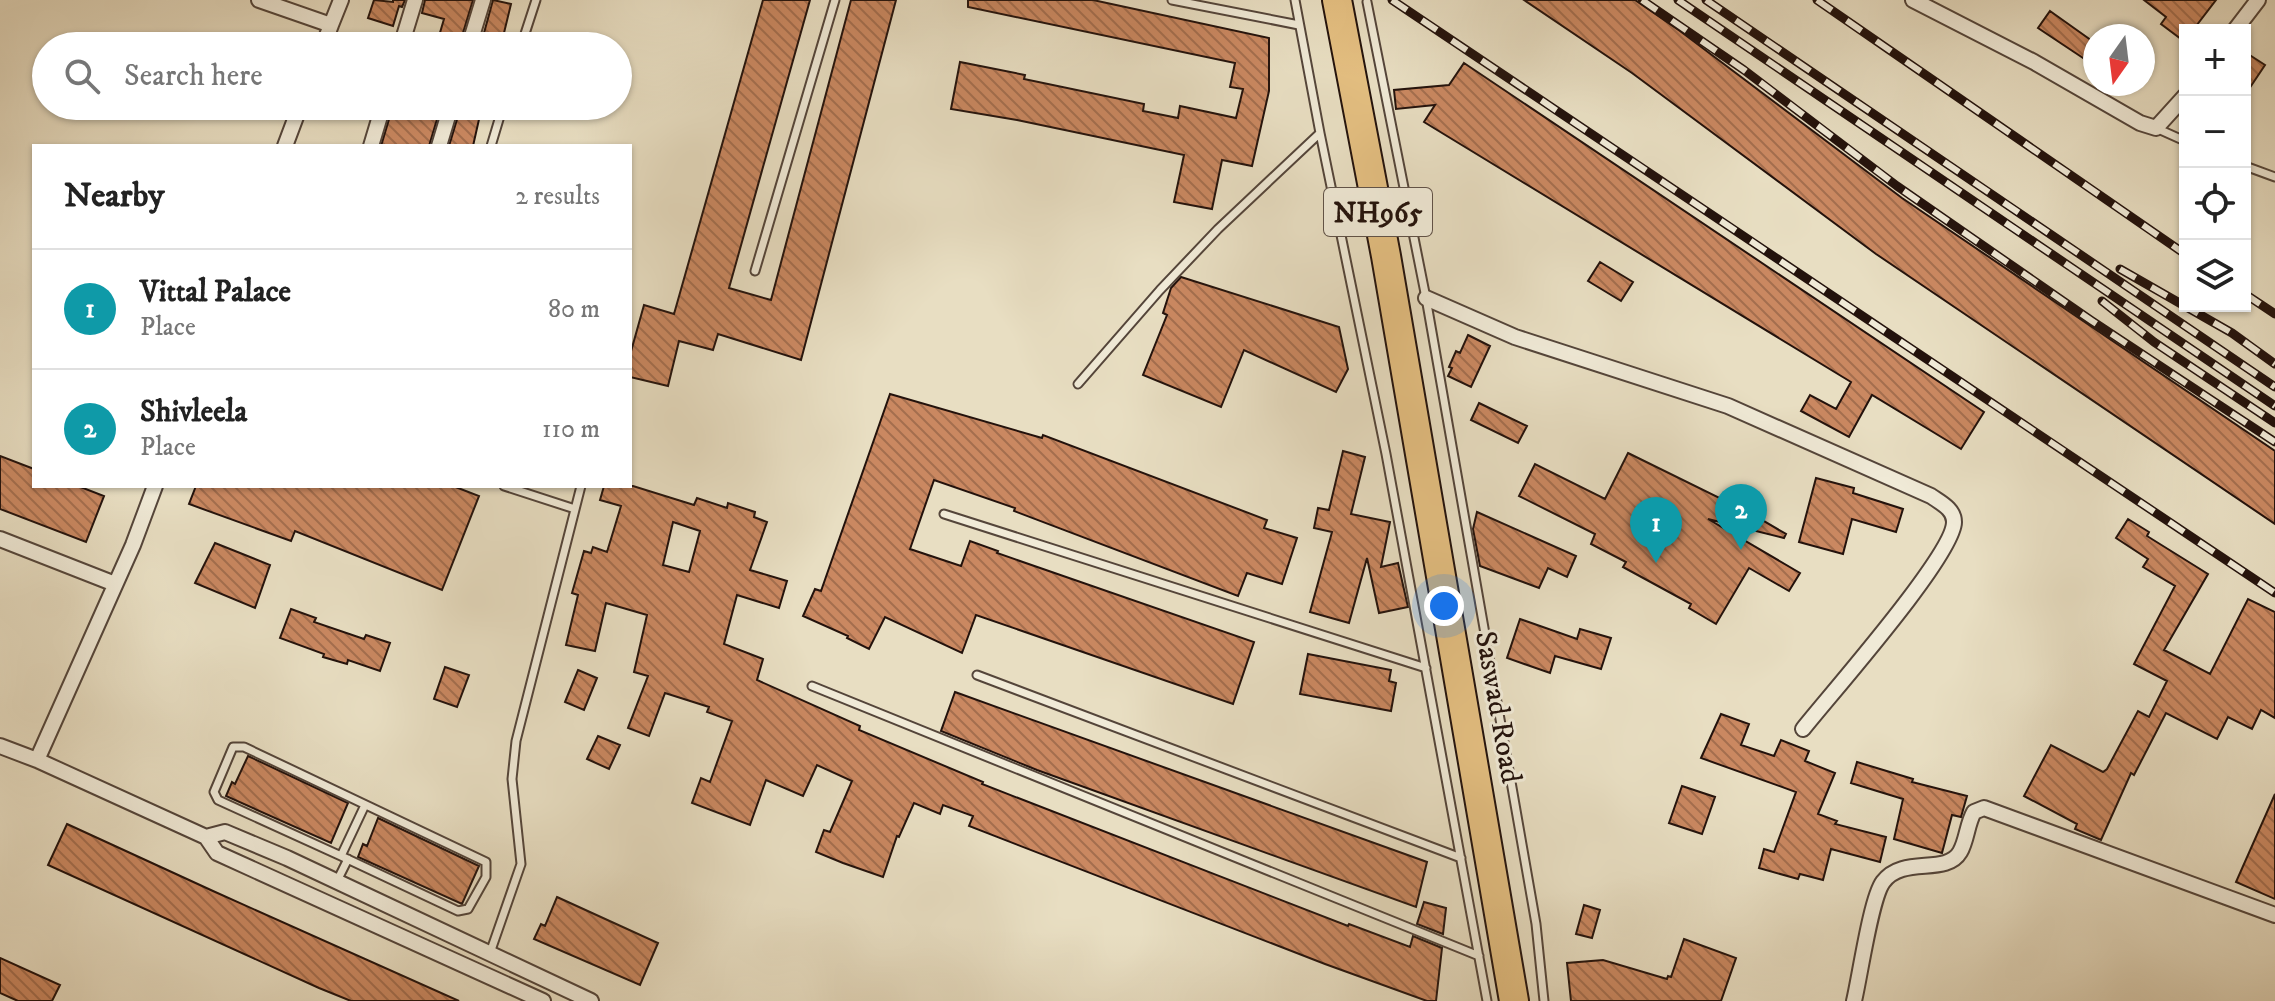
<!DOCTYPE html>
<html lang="en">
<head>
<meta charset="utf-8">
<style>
	body { margin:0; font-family:"IM FELL DW Pica",serif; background:#f2f2f2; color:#222 }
	.controls { position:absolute; right:24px; top:24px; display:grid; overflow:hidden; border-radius:0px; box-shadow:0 2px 6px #0004 }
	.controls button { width:72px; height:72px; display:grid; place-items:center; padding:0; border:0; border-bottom:2px solid #e0e0e0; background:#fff; color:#222; font:40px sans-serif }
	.compass { position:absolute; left:2083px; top:24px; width:72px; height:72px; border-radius:50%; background:#fff; box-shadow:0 2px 6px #0004; rotate:194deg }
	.you { position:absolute; left:1444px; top:606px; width:28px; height:28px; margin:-20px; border:6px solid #fff; border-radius:50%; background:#1a73e8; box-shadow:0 0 0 12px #1a73e833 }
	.badge { display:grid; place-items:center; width:52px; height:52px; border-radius:50%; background:#0b8043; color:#fff; font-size:26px; font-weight:700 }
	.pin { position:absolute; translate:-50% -66px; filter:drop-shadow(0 2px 4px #0008) }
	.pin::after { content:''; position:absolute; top:42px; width:28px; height:24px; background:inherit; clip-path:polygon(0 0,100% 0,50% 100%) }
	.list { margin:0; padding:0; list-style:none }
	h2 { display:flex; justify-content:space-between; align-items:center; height:104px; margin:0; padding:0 32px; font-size:34px }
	h2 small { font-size:26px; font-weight:400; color:#767676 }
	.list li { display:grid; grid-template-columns:52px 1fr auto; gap:24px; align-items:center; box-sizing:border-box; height:120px; padding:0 32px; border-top:2px solid #e0e0e0 }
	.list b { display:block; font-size:30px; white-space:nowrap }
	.list p { margin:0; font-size:26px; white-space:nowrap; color:#767676 }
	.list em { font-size:26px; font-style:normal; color:#767676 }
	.icon { flex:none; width:44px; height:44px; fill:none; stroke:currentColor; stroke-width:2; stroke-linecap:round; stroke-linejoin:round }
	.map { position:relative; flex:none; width:2275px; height:1001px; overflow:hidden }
	.search { position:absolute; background:#fff; box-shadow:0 2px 6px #0004; left:32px; top:32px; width:600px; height:88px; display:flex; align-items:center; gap:20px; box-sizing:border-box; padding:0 28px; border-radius:44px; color:#767676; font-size:30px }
	.panel { position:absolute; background:#fff; box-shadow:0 2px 6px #0004; left:32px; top:144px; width:600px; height:344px; border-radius:0px }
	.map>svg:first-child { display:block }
	.building { fill:url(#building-back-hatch); stroke:#23120c; stroke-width:2; fill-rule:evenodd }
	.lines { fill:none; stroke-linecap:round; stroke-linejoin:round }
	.lane-casing { stroke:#54453a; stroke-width:11 }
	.street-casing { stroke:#54453a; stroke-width:18 }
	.highway-casing { stroke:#23120c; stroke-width:32 }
	.lane { stroke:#f0ead7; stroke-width:7 }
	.street { stroke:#f0ead7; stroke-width:14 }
	.highway { stroke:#e4bf81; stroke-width:28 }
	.rail-casing { stroke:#23120c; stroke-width:9 }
	.rail { stroke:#f0ead7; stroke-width:6; stroke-dasharray:18; stroke-linecap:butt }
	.labels { text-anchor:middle; stroke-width:6; stroke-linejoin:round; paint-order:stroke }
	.shield { fill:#f0ead7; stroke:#605349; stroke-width:2 }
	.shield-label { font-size:28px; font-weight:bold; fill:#23120c }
	.street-label { font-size:30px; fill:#23120c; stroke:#f0ead7 }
</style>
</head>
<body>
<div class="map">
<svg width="2275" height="1001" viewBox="0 0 2275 1001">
	<defs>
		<pattern id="building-back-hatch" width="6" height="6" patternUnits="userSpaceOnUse" patternTransform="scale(2)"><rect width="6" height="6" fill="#ca8861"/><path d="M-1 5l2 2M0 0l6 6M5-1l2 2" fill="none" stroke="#a46e4e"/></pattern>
	</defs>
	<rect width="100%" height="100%" fill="#e8dec2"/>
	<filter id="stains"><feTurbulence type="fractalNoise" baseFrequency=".0025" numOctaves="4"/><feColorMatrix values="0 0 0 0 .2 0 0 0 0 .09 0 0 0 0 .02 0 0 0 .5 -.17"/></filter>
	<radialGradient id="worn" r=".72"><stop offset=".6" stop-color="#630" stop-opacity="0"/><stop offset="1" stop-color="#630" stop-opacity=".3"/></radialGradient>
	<!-- building -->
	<path class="building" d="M374,0l19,2v-2h12l-3,7 -3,-1 -6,20 -25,-8z
		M425,0h48l-14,46 -22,-3 7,-24 -22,-6z
		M493,0l18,4 -8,33 -19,-4z
		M763,0h47l-81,288 42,12 80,-300h45l-95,360 -83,-26 -5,16 -34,-9 -11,45 -38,-9v-22l14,-50 30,9z
		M968,0h125l176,38v53l-17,75 -30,-6 -10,49 -38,-7 10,-47 -167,-35 -66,-11 9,-47 65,13 -1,4 120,25 -1,7 35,7 2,-12 56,12 7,-29 -13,-2 5,-24 -267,-56z
		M1524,0h111l45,31 222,167 373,253v73l-399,-270 -244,-181z
		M2144,0h72l-23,30h-8v12l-24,-18 5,-7z
		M2050,11l45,32v23l-57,-38z
		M2245,52l20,13 -20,30z
		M1464,63l520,349 -23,37 -89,-54 -23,42 -48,-26 9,-16 26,14 15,-27 -427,-260 11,-17 -39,4 -2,-19 55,-5z
		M393,106h48l-12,40h-48z
		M461,106h21l-9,40h-24z
		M1600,262l33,20 -12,19 -33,-20z
		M1181,277l158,50 9,42 -12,23 -92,-42 -23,57 -78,-32 24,-60 -4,-2 8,-25z
		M1468,335l22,11 -19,41 -23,-11 4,-8 -3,-1 7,-16 4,2z
		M890,394l152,44 1,-3 224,85 -3,8 33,10 -15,46 -35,-11 -9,23 -224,-85 1,-3 -81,-28 -24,69 51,17 9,-25 28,10 -1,2 257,89 -21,62 -257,-89 -14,38 -77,-36 -16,32 -22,-11 1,-2 -45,-20 12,-27 6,2z
		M1479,403l48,23 -9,17 -47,-23z
		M1343,451l22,6 -14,57 39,8 -9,45 17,-4 10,44 -29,6 -12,-55 -18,65 -39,-11 22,-80 -18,-4 4,-20 11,2z
		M1628,453l122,60 36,21 -2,4 -76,-19 92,54 -11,18 -40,-23 -33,56 -27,-16 2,-4 -68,-37 3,-5 -35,-18 4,-10 -76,-38 16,-32 70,35z
		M0,456l34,13v17h44l26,10 -18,46 -86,-33z
		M1816,478l38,10 -1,5 50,16 -7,23 -44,-13 -9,35 -44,-12z
		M196,486h257l26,10 -37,94 -147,-59 -4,10 -102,-37z
		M604,486h29l61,19 3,-7 30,10 1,-5 27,9 -1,5 13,5 -17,48 37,11 -8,27 -42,-13 -13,49 39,15 -6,21 103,46 -1,4 124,52 -1,2 366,142 1,-2 61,23 3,-11 29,12 -6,53h-9l-102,-37 -356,-138 4,-10 -30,-11 -3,9 -26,-11 -15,34 -2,-1 -14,41 -40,-14 -27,-11 8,-22 6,2 22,-51 -35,-16 -14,31 -37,-16 -16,45 -58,-22 9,-25 9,4 22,-61 -25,-9 2,-5 -44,-14 -16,43 -21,-8 20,-52 -14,-4 13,-57 -41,-12 -11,48 -29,-6 12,-50 -6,-2 12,-42 7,2 2,-6 14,5 14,-46 -21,-6zM673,522l27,9 -11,41 -26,-7z
		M1477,512l99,44 -9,21 -19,-9 -9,20 -59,-22 -7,-37z
		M2128,519l21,13 -2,4 61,38 -44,76 46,24 38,-75 27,13v106l-14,-8 -9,19 -24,-12 -11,22 -51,-26 -32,62 -3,-2 -30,67 -26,-11 2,-5 -53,-28 27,-51 52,27 4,-3 31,-58 11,6 18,-36 -33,-17 41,-78 -32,-19 5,-8 -32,-21z
		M215,543l55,22 -15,43 -60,-25z
		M291,609l25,9 -2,4 50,17 2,-4 24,8 -10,28 -32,-11 -1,4 -24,-7 1,-3 -44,-16z
		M1520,619l57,20 3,-10 31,9 -10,31 -46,-13 -5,17 -43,-15z
		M1308,654l83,16 -2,11 7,2 -5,28 -91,-17z
		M445,667l24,8 -12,32 -23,-8z
		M578,670l19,8 -13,32 -19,-8z
		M955,692l472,170 -11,45 -379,-137 -96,-39z
		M1721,714l28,10 -8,21 33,11 7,-16 28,11 -4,10 30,12 -17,41 19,7 -2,3 51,13 -6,25 -49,-13 -8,31 -23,-6 -2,5 -39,-11 5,-19 10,3 22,-60 -95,-34z
		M598,736l22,9 -11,24 -22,-10z
		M248,756l100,47 -17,40 -105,-47 6,-14 3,2z
		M1857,762l56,17 -1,3 55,14 -6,21 -9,-2 -10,38 -48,-14 9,-40 -52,-16z
		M1682,786l33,11 -13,37 -33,-11z
		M2275,794v105l-39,-17z
		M378,818l101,48 -17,38 -104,-47 5,-13 4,2z
		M67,824l146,67 246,110h-108l-32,-13 -271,-123z
		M557,897l101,46 -18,42 -106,-46 7,-15 4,2z
		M1424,902l22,6 -3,26 -26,-10z
		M1584,905l16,5 -8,28 -16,-4z
		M1684,939l52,19 -15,43h-150l-4,-38 36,-3 64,19 1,-3 3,1z
		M0,958l60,27 -8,16h-34l-18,-8z"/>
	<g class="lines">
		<!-- lane casing -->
		<g class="lane-casing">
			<path id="lane" d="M1172,0l127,25
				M1367,2l59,296 110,626 8,77
				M521,46l15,-46
				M2156,128l29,13
				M1320,133l66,321 101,547
				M491,146l12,-40
				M2245,166l30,11
				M755,271l80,-271
				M1078,384l82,-94 58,-61 102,-96 -25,-133
				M504,486l71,23
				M944,514l482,154
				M977,675l484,183
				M812,686l667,270
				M341,856l117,55 10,-2 18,-32v-15l-242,-115h-11l-19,45 4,8 123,56 24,-51
				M337,881l11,-22
				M490,953l31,-89 -9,-85 4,-38 65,-255"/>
		</g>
		<!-- street casing -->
		<g class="street-casing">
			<path id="street" d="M259,0l72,25 -8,21
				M1913,0l121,62 106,61 16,5 29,-32
				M331,25l10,-25
				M2235,30l23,-30
				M401,46l14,-46
				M469,46l14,-46
				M285,146l15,-40
				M371,146l12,-40
				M439,146l12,-40
				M1426,298l89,39 213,69 203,90c10,7 23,13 23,26 0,33 -125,174 -151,207
				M155,486l-22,59 -96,215 169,77 11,16 326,148
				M0,539l115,45
				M0,746l37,14
				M206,837l19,-5 62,26 304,143
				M1854,1001c6,-25 17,-103 29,-119 20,-27 63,-6 77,-30 7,-12 7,-28 14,-40l10,-4 291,107"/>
		</g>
		<!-- highway casing -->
		<g class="highway-casing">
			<path id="highway" d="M1337,0l49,256 128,745"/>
		</g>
		<!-- lane -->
		<use href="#lane" class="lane"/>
		<!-- street -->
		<use href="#street" class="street"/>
		<!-- highway -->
		<use href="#highway" class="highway"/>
		<!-- rail casing -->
		<g class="rail-casing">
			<path id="rail" d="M1392,0l883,593
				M1642,0l102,70 153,116 195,135 183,121
				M1678,0l597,406
				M1706,0l569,387
				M1817,0l368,254
				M2120,269l112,64 43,31
				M2245,294l30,20
				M2102,301l52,41 121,81"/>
		</g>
		<!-- rail -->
		<use href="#rail" class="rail"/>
	</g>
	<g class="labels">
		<!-- shield labels -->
		<rect class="shield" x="1324" y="188" width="108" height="48" rx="6"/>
		<g class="shield-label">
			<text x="1378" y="222">NH965</text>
		</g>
		<!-- street labels -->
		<g class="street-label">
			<text transform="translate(1499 707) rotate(80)" y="10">Saswad Road</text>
		</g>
	</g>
	<rect width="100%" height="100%" filter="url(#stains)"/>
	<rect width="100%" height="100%" fill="url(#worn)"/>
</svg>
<div class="controls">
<button>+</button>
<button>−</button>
<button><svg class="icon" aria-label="locate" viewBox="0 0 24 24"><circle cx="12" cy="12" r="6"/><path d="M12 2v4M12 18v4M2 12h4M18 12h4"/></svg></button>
<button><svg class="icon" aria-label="layers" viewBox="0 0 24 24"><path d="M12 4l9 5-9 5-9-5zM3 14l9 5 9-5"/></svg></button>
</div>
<svg class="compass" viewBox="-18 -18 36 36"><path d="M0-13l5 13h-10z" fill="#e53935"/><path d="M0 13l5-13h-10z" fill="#767676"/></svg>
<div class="you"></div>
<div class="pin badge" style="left:1656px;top:563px;background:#0f9aa8">1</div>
<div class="pin badge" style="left:1741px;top:550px;background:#0f9aa8">2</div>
<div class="search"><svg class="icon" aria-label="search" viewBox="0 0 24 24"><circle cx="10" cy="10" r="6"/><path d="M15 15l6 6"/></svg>Search here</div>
<section class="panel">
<h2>Nearby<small>2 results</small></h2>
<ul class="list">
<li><span class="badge" style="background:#0f9aa8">1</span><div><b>Vittal Palace</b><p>Place</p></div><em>80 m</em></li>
<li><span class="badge" style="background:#0f9aa8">2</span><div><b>Shivleela</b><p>Place</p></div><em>110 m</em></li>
</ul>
</section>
</div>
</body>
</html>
